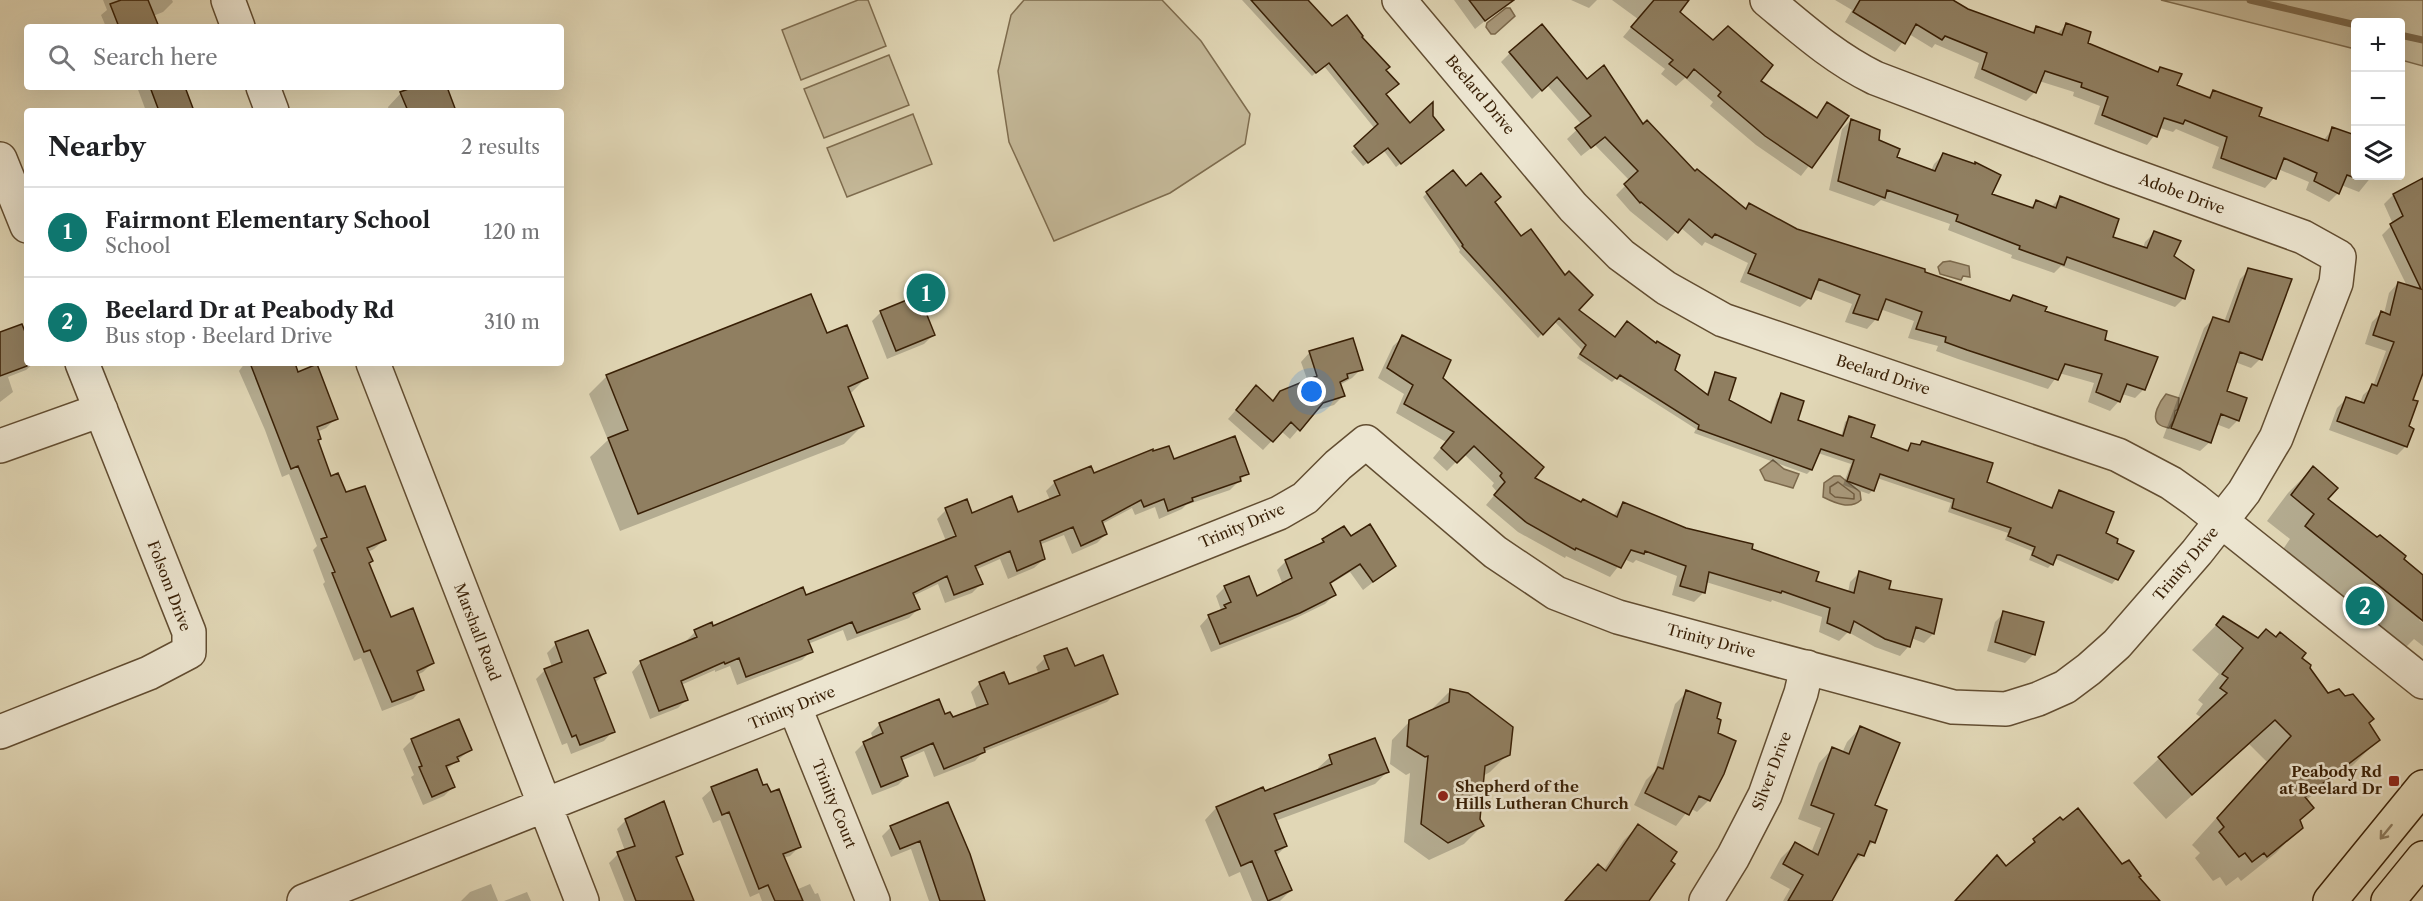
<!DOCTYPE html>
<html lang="en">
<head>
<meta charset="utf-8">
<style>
	body { margin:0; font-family:"Libre Caslon Text",serif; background:#f6f6f6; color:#202124 }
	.controls { position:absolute; right:18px; top:18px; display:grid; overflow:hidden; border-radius:6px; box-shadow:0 6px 24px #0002 }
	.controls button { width:54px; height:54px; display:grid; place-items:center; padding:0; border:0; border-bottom:2px solid #e0e0e0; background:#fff; color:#202124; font:30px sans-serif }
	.you { position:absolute; left:1312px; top:392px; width:21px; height:21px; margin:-15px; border:4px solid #fff; border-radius:50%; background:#1a73e8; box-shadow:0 0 0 9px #1a73e833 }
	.badge { display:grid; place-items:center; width:39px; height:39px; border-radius:50%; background:#0f766e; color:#fff; font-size:20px; font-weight:700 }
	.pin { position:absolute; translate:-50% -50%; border:3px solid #fff; box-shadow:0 2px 6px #0006 }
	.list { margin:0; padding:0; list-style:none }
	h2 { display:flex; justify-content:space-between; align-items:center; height:78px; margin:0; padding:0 24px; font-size:26px }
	h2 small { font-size:20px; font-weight:400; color:#757577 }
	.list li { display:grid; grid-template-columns:39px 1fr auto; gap:18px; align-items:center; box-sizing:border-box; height:90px; padding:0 24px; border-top:2px solid #e0e0e0 }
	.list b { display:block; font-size:22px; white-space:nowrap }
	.list p { margin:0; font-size:20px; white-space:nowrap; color:#757577 }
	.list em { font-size:20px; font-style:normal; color:#757577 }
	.icon { flex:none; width:33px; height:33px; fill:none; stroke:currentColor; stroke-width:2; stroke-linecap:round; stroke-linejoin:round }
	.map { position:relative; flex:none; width:2423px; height:901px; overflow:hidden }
	.search { position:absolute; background:#fff; box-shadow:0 6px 24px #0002; left:24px; top:24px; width:540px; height:66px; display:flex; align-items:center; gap:15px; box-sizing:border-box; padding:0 21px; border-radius:6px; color:#757577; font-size:22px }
	.panel { position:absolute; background:#fff; box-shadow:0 6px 24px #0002; left:24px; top:108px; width:540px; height:258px; border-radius:6px }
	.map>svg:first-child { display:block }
	.green { fill:#c4b898; stroke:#7e6c4e; stroke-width:1.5 }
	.water { fill:#a8987a; stroke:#7b684b; stroke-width:1.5 }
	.shadow { fill:#0003 }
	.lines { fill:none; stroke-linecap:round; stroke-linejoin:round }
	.shore { stroke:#705c40; stroke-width:1.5 }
	.stream { stroke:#7b684b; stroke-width:7 }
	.building { fill:#907f61; stroke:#381f05; stroke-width:1.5 }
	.minor-casing { stroke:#624d31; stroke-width:36 }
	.major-casing { stroke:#381f05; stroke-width:36 }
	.minor { stroke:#ece5d0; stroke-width:33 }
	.major { stroke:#e1d7b6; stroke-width:33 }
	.oneway { stroke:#8c7b5e }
	.poi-dot { fill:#8f2418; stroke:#ece5d0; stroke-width:2 }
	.labels { text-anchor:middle; stroke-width:5; stroke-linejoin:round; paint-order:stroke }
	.street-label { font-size:15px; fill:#381f05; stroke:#ece5d0 }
	.poi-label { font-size:15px; font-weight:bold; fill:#381f05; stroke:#ece5d0; text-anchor:end }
</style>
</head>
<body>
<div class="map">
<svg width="2423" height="901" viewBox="0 0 2423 901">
	<rect width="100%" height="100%" fill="#e1d7b6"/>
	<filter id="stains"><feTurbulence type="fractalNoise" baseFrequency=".00333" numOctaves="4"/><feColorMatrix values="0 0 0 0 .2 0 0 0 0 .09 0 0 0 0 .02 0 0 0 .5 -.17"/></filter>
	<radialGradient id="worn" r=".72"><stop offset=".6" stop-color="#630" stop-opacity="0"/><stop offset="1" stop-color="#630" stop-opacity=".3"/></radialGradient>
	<!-- green -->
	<path class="green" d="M858,0h10l18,46 -85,34 -19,-50z
		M1024,0h138l39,41 49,73 -5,30 -75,49 -116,48 -45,-99 -11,-71 13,-56z
		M2161,0h262v66l-22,-6 -1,-38h-44l-1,27z
		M889,55l20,50 -85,33 -20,-49z
		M913,114l19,50 -85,33 -20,-49z"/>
	<!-- water -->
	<path class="water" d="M1506,8h4l5,8 -20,18h-4l-5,-7 1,-4z
		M1950,261l19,5 1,11 -7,-1 -2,4 -21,-6 -2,-7 5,-5z
		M2166,394l13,4 -1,11 -3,2 -1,9 -5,8c-3,-1 -6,-1 -9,-3 -11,-7 1,-25 6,-31z
		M1773,460l11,9 15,5 -6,14 -28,-8 -5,-10z
		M1834,476h6l20,16 1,8c-11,10 -26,3 -38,-3l1,-14z"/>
	<!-- shadow -->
	<path class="shadow" d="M103,0h69l1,2 -10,10 -10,4 4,11h-51l-5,-12 6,-5z
		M1242,0h64l26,28 28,9 24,34v23l26,31 22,-9 6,18 -42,33 -12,-16 -21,15 -12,-14 24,-23 -51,-63 -12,10z
		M1454,0h52l2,2 -33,27z
		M1571,0h26l-8,8z
		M1612,0h62l4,12 81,69 56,38 12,-15 20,13 -46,59 -45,-31 -46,-39 3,-4 -28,-24 -9,8 -15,-12 4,-5 -42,-32 15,-18z
		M1835,0h115l17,11 64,22 5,-5 20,7 10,-10 20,18 70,30 4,-4 15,17 32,12 7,-6 44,25 65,24 10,-13 23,8v40h16l-13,16 -18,-7 -3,8 -9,9 -23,-12 3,-8 -31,-13 -4,9 -9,10 -53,-20 7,-21 -43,-18 -3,3 -13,-4 -13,17 -53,-21 6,-18 -27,-10 1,-4 -35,-11 -4,11 -9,9 -52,-23 5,-15 -44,-19 -3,4 -23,-14 -14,18 -50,-30 7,-12z
		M1510,53l77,28 56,45 52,47 49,37 5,-5 48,26 211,71 5,-5 90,44 41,48 -9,9 -13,-4 -3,7 -9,10 -22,-9 6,-19 -35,-10 -11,16 -90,-30 -22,-8 2,-5 -30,-8 6,-17 -34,-12 -4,10 -9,10 -22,-7 7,-18 -39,-15 -4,9 -9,9 -60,-25 8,-19 -43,-21 -3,4 -22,-19 -13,14 -37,-30 -14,-16 14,-14 -35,-36 -14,11 -14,-17 15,-14 -35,-40 -15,14 -31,-37z
		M137,87h46l10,24h-47z
		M418,87h27l9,24h-65l-1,-4 13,-14z
		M1851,120l45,37 35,14 3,-7 9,-9 47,40 40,13 6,-6 15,5 9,-9 51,40 32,10 2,-6 9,-9 18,23 12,42 -9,9 -114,-41 -7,7 -43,-15 1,-3 -64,-25 2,-6 -69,-24 -7,6 -45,-16 13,-61z
		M2423,179v190l-12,31 -5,46 -9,9 -68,-25 8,-22 9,-9 14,4 3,-8 10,-9 13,-35 -21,-7 7,-22 9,-9 3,1 5,-21 9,-10 9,3 -25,-51 11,-11 -9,-20 9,-9z
		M1466,189l28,13 83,108 37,29 59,31 33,26 6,-18 4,-5 12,28 41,23 8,-25 4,-4 16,26 44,16 4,-15 5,-4 19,20 37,13 5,-7 8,2 4,-4 62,41 65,26 10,-17 55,52 17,8 -16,27 -4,5 -56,-25 -8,9 -19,-8 3,-9 -27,-11 3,-7 -60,-21 3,-9 -74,-25 -4,12 -4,4 -26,-9 8,-21 -33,-11 -7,17 -4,4 -113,-41 2,-4 -80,-51 -4,4 -35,-24 5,-8 -28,-29 -16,17 -79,-86 1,-2 -37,-53 4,-4z
		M2249,270l11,89 -9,9 -16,-6 -10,30 13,28 -9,9 -13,-5 -6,18 -10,9 -37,-13 41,-110 9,-9 11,3 16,-43z
		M881,312l52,23 -9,9 -37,15 -15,-38z
		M0,334l27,7v22h7l-8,7 -18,7 5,15 -13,10z
		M826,335l40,43 -16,16 12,32 -18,18 -224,87 -30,-74 18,-17 -19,-46 18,-18z
		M1403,337l129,142 48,25 32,13 11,-14 62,26 65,21 64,32 34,11 2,-11 9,-9 28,17 53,10 -7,34 -9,9 -13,-5 -2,8 -9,10 -25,-9 -27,-15 -9,9 -20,-9 3,-15 -50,-17 -1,2 -65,-20 -3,11 -9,9 -22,-7 5,-19 -41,-16 -3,3 -9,-4 -14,18 -44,-21 -1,2 -47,-26 -32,-27 11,-13 -5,-6 2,-3 -30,-29 -17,17 -14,-13 13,-16 -50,-29 8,-19 -26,-16 15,-32z
		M1310,352l51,17 -9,9 -12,7 3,11 -9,9 -20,6 -24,28 -9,-8 -18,19 -35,-31 28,-32 16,15 9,-10 27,-10 -7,-20z
		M245,363h48l5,11 38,44 -10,10 -9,4 3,7 -3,3 13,36 54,62 -10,9 -6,3v12l22,55 42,44 -9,9 -6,3 5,14 -9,10 -31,12 -21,-53 -7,3 -31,-77 2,-2 -12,-32 4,-4 -28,-72 -7,3 -17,-47 -26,-59z
		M1174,461l73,12 -17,17 -44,15 -4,4 -23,10 -4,-12 -20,8 -3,-7 -30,16 4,10 -9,9 -25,11 -8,-19 -25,10 5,14 -10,9 -26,11 -8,-20 -25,11 6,14 -9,9 -27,10 -7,-19 -25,12 5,13 -9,9 -62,23 -4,-11 -35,14 3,7 -9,9 -65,25 -7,-19 -15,6v-2l-34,15 6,14 -9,9 -28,11 -18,-47 9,-10 46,-19 -1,-2 9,-9 110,-35 141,-56 -9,-22 9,-9 20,-9 5,14 46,-1 33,-14 -4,-9 9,-9z
		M2313,468l13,31 97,78v43l-2,-2 -2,2 4,3v23l-9,-7 -11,11 -122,-98 9,-13 -23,-18 21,-28z
		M1351,538l43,28 -31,24 -13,-18 -21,13 5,10 -9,9 -35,17 -79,31 -11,-26 9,-10 12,-6 -5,-14 9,-9 31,11 27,-13 -6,-15 9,-9 31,-15 6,-6z
		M2004,613l30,41 -9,9 -38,-12 8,-29z
		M2223,618l34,22 43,18 28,37 40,29 10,16 -25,25 -47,35 -7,21 2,6 -25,26 -35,28 -3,-4 -12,9 -6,-9 -7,4 -18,-23 5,-5 -8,-8 75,-83 -18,-18 -83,75 -33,-36 69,-65 -6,-4 7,-10 -5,-4 21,-26 -27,-24z
		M556,644l49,29 -9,9 17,49 -9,10 -33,13 -4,-11 -5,2 -26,-66 9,-9 7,-3 -5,-14z
		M1045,658l29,10 42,25 -9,9 -124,50 -8,9 -41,16 -10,-26 -23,10 6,15 -9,9 -26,10 -17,-43 9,-9 9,-4 -2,-6 9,-9 64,-8 8,3 25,-10 -6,-17 9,-9 28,3 31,-11 -3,-8z
		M1451,690l57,64 -18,18 -7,4 -4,43 3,7 -18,18 -35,16 -25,-18 6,-69 -4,2 -16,-11 2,-24 18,-19 23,-10v-3z
		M1687,692l22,108 -12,12 -7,-4 -14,18 -42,-21 12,-25 9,-9 20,-67z
		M1860,728l13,78 12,4 -12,32 -24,27 -19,32h-47l7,-12 -20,-11 11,-20 14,-14 16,9 10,-25 -23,-9 21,-56 13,-14 10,4 5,-11z
		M412,740l58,10 -24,20 7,17 -9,9 -21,9 -12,-28 3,-2 -11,-26z
		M1330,757l57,15 -12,12 -100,37 11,25 -10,10 15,34 -11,11h-28l-12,-29 -11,5 -24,-57 11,-12 46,-19 2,4 55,-22 -1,-3z
		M756,771l6,16 37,60 -9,9 -7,2 13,32 14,-6 5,10 3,-1 3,8h-59l-3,-8 -9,4 -30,-77 -7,3 -11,-25 10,-9z
		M947,804l37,97h-55l-18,-52 -20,8 -9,-21 9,-9z
		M626,820l55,34 -5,5 17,42h-69l-15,-38 9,-9 7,-3 -8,-22z
		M1638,826l9,75h-82l38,-30 21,-31z
		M491,884l7,17h-37l9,-9z
		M527,892l4,9h-27z"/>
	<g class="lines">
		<!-- shore -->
		<path class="shore" d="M1838,482l16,12v5l-19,-2 -5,-4v-6z"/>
		<!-- stream -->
		<path class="stream" d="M2250,0l106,25
			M2400,35l23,5"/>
	</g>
	<!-- building -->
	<path class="building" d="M121,0h27l11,27h-40l-9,-23z
		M1251,0h57l24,26 15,-11 16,21 -1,1 28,30 -4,3 13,14 -13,10 24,29 23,-21v14l11,14 -43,34 -13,-16 -20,15 -14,-17 24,-22 -49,-61 -13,10z
		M1469,0h45l-29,21z
		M1654,0h35l-9,12 33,28 15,-14 45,39 -12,16 56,37 10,-16 22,14 -37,52 -47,-32 -47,-40 3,-4 -27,-23 -7,9 -18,-14 4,-4 -42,-33z
		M1860,0h93l15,9 66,24 2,-7 26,9 4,-12 25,9 -3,11 70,29 2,-5 22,7 -5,11 33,13 3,-8 49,18 -3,8 69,25 4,-14 23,8v43l-8,-3 -8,19 -25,-13 3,-8 -33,-15 -8,21 -55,-21 6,-21 -42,-17 -2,4 -19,-6 -7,19 -55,-22 6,-18 -27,-10 1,-4 -37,-12 -9,22 -54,-24 5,-16 -42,-17 -3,4 -26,-16 -11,20 -52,-32z
		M1542,24l45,55 17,-14 39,59 4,-4 48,51 2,-2 49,40 3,-6 48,26 128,40v3l85,29 3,-6 34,12 -2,4 62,20 -2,9 53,17 -13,33 -18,-6 -7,18 -24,-10 6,-18 -37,-10 -7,16 -91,-30 -22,-8 1,-5 -30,-8 6,-17 -36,-13 -8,21 -25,-7 7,-18 -41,-16 -8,20 -63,-26 8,-19 -41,-20 -3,4 -23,-19 -11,14 -37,-31 -1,1 -16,-19 14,-13 -33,-34 -14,11 -16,-20 16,-12 -34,-39 -15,14 -33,-39z
		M150,87h35l9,24h-35z
		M414,87h33l9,24h-48l-8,-19z
		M1851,119l29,11 -1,10 21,9 -3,8 38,14 8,-18 32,11v-2l26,13 -9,19 41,14 3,-8 20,8 4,-12 59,23 -6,18 34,11 7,-17 27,10 -7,15 20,14 -9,29 -118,-42 -3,8 -45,-16 1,-3 -64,-25 2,-6 -71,-25 -2,8 -47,-17z
		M1453,170l13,16 15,-13 20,24 -6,5 26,34 10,-7 34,46 4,-4 24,24 -14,15 36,27 12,-16 29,22 1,-2 23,14 -5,15 33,25 7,-23 21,6 -7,22 42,23 10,-30 23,8 -6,19 45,16 6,-20 26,9 -4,12 37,14 3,-8 9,2 2,-4 71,22 -6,19 65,26 7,-18 55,22 -8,21 12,6 -1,4 17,8 -16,29 -58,-25h-3l-4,10 -21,-10 3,-8 -27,-11 3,-8 -59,-20 2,-9 -74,-25 -6,17 -27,-10 7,-21 -33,-11 -9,21 -114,-41 1,-4 -79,-50 -3,4 -37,-25 6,-9 -27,-27 -16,17 -81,-89 1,-1 -37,-53z
		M2423,178v195l-10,27 5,1 -9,25 5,3 -7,18 -70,-26 9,-24 18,6 8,-19 5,2 17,-44 -21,-7 8,-24 9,4 8,-33 23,7 -31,-65 13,-8 -10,-22z
		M2248,268l44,11 -30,81 -22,-8 -13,39 20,7 -8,23 -18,-7 -10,29 -40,-15 42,-111 16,5z
		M811,294l16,39 20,-8 21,53 -20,9 16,39 -226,88 -30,-76 20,-8 -22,-55z
		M919,295l16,40 -39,16 -16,-40z
		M22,324l5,13v29l-27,10v-44z
		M1402,335l49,25 -8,18 101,89 -9,11 46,24 2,-3 34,18 6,-15 63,26 67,16 -1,5 67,23 -3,9 38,12 5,-22 32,10 -2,8 53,10 -8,35 -18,-7 -6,20 -25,-8 -31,-18 -4,12 -23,-10 3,-15 -48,-17 -1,2 -72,-21 -4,21 -25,-7 6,-20 -41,-15 -1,3 -13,-4 -10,18 -45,-20 -1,2 -48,-27 -33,-28 11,-13 -5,-6 2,-3 -28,-27 -17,17 -16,-15 13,-16 -50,-28 9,-19 -26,-17z
		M1353,338l10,32 -16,4 1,4 -8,4 5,14 -22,7 -23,28 -9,-9 -18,20 -37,-32 20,-25 17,16 7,-10 37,-15 -8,-25z
		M250,363h45l3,9 19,-8 21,55 -21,8 4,12 -3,1 13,36 7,-3 8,19 19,-6 21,54 -19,8 6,13 -4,2 22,54 22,-9 21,55 -17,8 7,19 -32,12 -22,-52 -6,2 -32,-79 3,-1 -14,-33 6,-2 -29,-71 -7,3z
		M1235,436l14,38 -9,3 1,4 -49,17 1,3 -25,10 -4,-12 -20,8 -3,-7 -39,21 5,13 -26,12 -8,-19 -33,14 5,18 -28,12 -7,-20 -35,15 8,18 -29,11 -7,-19 -34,17 7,16 -63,24 -5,-11 -44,18 5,12 -67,25 -7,-19 -14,6 -1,-2 -43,19 7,19 -29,11 -19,-50 57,-24 -3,-7 18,-8 1,4 90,-39 3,8 150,-59 -11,-28 22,-9 5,14 40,-17 6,16 42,-17 -6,-14 37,-15 3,7 59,-24v2l16,-5 5,13z
		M2313,466l25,22 -10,11 49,38 3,-2 26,21 -2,3 19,16v46l-118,-95 9,-12 -23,-19z
		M1370,524l26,42 -23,16 -13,-18 -30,19 6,12 -36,18 -80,31 -12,-29 18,-7 -2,-3 7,-3 -7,-16 25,-10 8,20 35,-18 -7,-18 39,-18 -2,-3 22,-13 7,10z
		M2003,611l41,11 -9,33 -40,-13z
		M2223,616l35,22 8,-9 10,8 4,-5 26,21 -4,5 9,7 -1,3 18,25 11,-4 6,7 8,-2 21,25 -5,4 11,17 -75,57 9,11 -14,12 3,8 -36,29 -3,-4 -12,9 -7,-9 -6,4 -20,-25 5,-5 -7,-9 74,-82 -16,-16 -83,75 -34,-38 69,-64 -7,-5 8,-10 -6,-4 21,-26 -27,-23z
		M588,630l18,43 -12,5 21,54 -35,13 -4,-10 -4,2 -28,-68 18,-7 -7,-20z
		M1067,648l8,18 28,-11 15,39 -134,54 1,4 -41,17 -11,-26 -32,14 7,19 -27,11 -18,-45 20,-9 -4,-10 60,-24 6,15 5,-2 3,5 35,-13 -9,-22 25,-10 5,12 40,-15 -5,-13z
		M1450,689l18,4 45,34 -3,28 -25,11 -5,53 4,7 -36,17 -27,-19 7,-68 -3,1 -18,-11 2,-26 40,-18z
		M1686,690l35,13 -4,15 4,2 -3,13 18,8 -12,33 -14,27 -11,-5 -10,19 -44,-22 13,-26 5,2z
		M459,719l13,31 -15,7 2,4 -13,5 9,21 -23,10 -13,-30 3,-1 -11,-27z
		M1860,726l40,17 -25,62 12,5 -12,33 -5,-2 -6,15 -6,-2 -26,47h-44l15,-26 -20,-11 12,-22 23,13 16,-41 -23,-9 21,-58 17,7z
		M1375,738l14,34 -115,42 13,32 -12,5 17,39 -24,11 -16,-40 -11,5 -25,-59 47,-20 2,4 67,-27 -3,-9z
		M757,769l6,16 4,-1 4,8 8,-3 22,58 -18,7 20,47h-28l-7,-16 -9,4 -30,-77 -7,3 -11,-28z
		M664,801l19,53 -7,3 18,44h-58l-19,-49 18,-6 -10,-27z
		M948,802l22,52 15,47h-45l-20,-60 -20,8 -10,-23z
		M2078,808l44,56 7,-4 12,16 -2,1 21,24h-205l42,-46 9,11 29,-24 -2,-3 27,-22 3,3z
		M1638,824l39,28 -6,9 4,3 -26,37h-84l33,-37 8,7z"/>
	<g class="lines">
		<!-- minor casing -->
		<g class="minor-casing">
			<path id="minor" d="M228,0l10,27
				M1399,0l174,207 48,48 45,33 57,32 395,135 53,28 24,17 228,182
				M263,87l9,24
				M0,159l27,67
				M373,363l209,538
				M0,446l101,-36
				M795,708l78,193
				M0,732l149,-59 40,-21v-20l-107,-269
				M304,901l975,-388 26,-15 33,-33 28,-23 129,110 61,41 62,24 335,90 53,2 32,-10 27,-12 24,-18 28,-25 80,-92 47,-60 32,-54 60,-155 3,-26 -36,-20 -191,-69 -237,-90c-41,-20 -73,-49 -108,-78
				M1706,901l27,-44 32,-62 36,-102 6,-26"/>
		</g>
		<!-- major casing -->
		<g class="major-casing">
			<path id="major" d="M2330,901l93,-114
				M2388,901l35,-43"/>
		</g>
		<!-- minor -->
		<use href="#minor" class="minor"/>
		<!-- major -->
		<use href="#major" class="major"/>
	</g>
	<!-- one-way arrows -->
	<defs><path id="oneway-shaft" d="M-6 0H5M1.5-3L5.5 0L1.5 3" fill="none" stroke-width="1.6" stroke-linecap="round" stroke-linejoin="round" transform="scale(1.5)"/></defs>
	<use class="oneway" href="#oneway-shaft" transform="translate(2386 832) rotate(129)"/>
	<!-- markers -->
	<g class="poi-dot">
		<rect x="2388" y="775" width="12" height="12" rx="3"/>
		<circle cx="1443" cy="796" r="6"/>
	</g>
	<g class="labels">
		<!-- street labels -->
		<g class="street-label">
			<text transform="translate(1480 95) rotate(50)" y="5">Beelard Drive</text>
			<text transform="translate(2182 194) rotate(20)" y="5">Adobe Drive</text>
			<text transform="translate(1883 375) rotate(18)" y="5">Beelard Drive</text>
			<text transform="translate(1242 526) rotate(-23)" y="5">Trinity Drive</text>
			<text transform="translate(2186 564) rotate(-50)" y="5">Trinity Drive</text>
			<text transform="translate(169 586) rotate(69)" y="5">Folsom Drive</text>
			<text transform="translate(477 632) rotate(69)" y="5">Marshall Road</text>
			<text transform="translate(1711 641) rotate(15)" y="5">Trinity Drive</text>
			<text transform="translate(792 708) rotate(-22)" y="5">Trinity Drive</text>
			<text transform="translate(1772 771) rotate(-69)" y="5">Silver Drive</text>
			<text transform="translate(834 804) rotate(68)" y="5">Trinity Court</text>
		</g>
		<!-- poi labels -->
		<g class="poi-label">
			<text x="2382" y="777">Peabody Rd<tspan x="2382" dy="17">at Beelard Dr</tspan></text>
			<text x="1455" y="792" text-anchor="start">Shepherd of the<tspan x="1455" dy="17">Hills Lutheran Church</tspan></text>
		</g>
	</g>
	<rect width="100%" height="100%" filter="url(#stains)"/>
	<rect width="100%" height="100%" fill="url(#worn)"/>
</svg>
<div class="controls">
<button>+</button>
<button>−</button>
<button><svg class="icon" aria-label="layers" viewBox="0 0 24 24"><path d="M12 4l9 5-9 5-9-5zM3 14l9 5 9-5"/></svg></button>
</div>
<div class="you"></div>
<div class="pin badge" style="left:926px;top:293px">1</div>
<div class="pin badge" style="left:2365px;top:606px">2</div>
<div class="search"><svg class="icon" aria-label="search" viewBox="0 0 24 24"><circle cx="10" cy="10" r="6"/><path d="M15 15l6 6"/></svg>Search here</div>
<section class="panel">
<h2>Nearby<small>2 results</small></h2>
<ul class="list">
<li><span class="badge">1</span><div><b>Fairmont Elementary School</b><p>School</p></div><em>120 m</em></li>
<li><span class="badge">2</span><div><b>Beelard Dr at Peabody Rd</b><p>Bus stop · Beelard Drive</p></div><em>310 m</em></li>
</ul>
</section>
</div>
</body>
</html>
